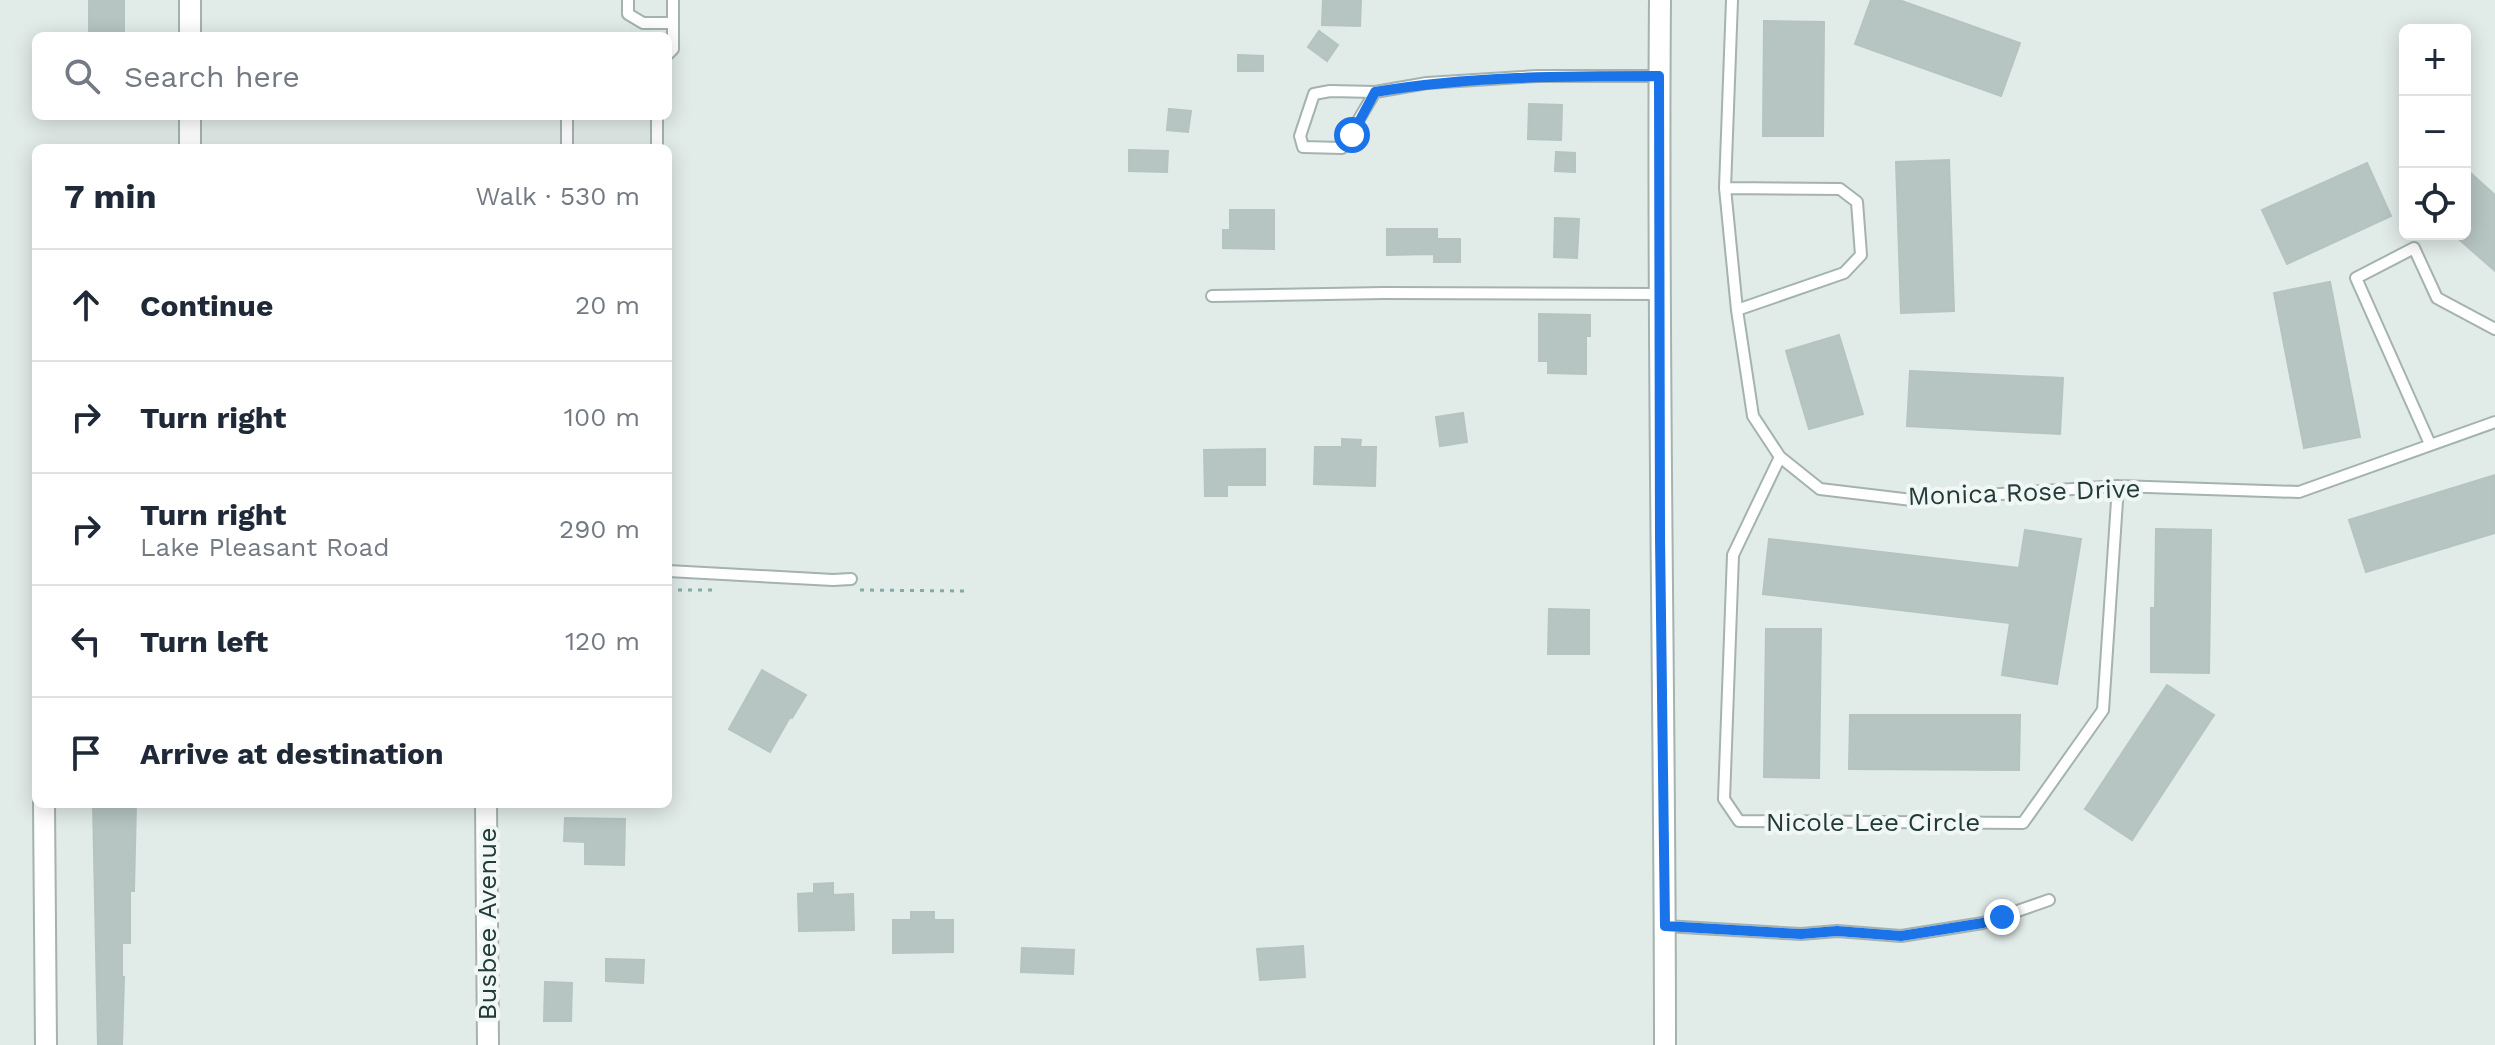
<!DOCTYPE html>
<html lang="en">
<head>
<meta charset="utf-8">
<style>
	body { margin:0; font-family:"Work Sans",sans-serif; background:#f6f6f7; color:#1f2937 }
	.controls { position:absolute; right:24px; top:24px; display:grid; overflow:hidden; border-radius:12px; box-shadow:0 4px 20px #0003 }
	.controls button { width:72px; height:72px; display:grid; place-items:center; padding:0; border:0; border-bottom:2px solid #e0e1e3; background:#fff; color:#1f2937; font:40px sans-serif }
	.stop { position:absolute; width:24px; height:24px; margin:-18px; border:6px solid #1a73e8; border-radius:50%; background:#fff }
	.stop.end { background:#1a73e8; border-color:#fff; box-shadow:0 2px 8px #0008 }
	.list { margin:0; padding:0; list-style:none }
	h2 { display:flex; justify-content:space-between; align-items:center; height:104px; margin:0; padding:0 32px; font-size:34px }
	h2 small { font-size:26px; font-weight:400; color:#747a83 }
	.list li { display:grid; grid-template-columns:52px 1fr auto; gap:24px; align-items:center; box-sizing:border-box; height:112px; padding:0 32px; border-top:2px solid #e0e1e3 }
	.list b { display:block; font-size:30px; white-space:nowrap }
	.list p { margin:0; font-size:26px; white-space:nowrap; color:#747a83 }
	.list em { font-size:26px; font-style:normal; color:#747a83 }
	.icon { flex:none; width:44px; height:44px; fill:none; stroke:currentColor; stroke-width:2; stroke-linecap:round; stroke-linejoin:round }
	.map { position:relative; flex:none; width:2495px; height:1045px; overflow:hidden }
	.search { position:absolute; background:#fff; box-shadow:0 4px 20px #0003; left:32px; top:32px; width:640px; height:88px; display:flex; align-items:center; gap:20px; box-sizing:border-box; padding:0 28px; border-radius:12px; color:#747a83; font-size:30px }
	.panel { position:absolute; background:#fff; box-shadow:0 4px 20px #0003; left:32px; top:144px; width:640px; height:664px; border-radius:12px }
	.map>svg:first-child { display:block }
	.building { fill:#b6c5c2; stroke:#b4c4c0; stroke-width:2 }
	.lines { fill:none; stroke-linecap:round; stroke-linejoin:round }
	.service-casing { stroke:#a4b2b0; stroke-width:14 }
	.minor-casing { stroke:#a4b2b0; stroke-width:24 }
	.path { stroke:#83aca8; stroke-width:3; stroke-dasharray:4 6; stroke-linecap:butt }
	.service { stroke:#fff; stroke-width:10 }
	.minor { stroke:#fff; stroke-width:20 }
	.route { stroke:#1a73e8; stroke-width:10 }
	.labels { text-anchor:middle; stroke-width:8; stroke-linejoin:round; paint-order:stroke }
	.street-label { font-size:26px; fill:#223a38; stroke:#f1f7f5 }
</style>
</head>
<body>
<div class="map">
<svg width="2495" height="1045" viewBox="0 0 2495 1045">
	<rect width="100%" height="100%" fill="#e1ebe8"/>
	<!-- building -->
	<path class="building" d="M89,0h35v36h-35z
		M1323,0h38l-1,26 -38,-1z
		M1871,0h28l121,43 -19,53 -146,-52z
		M1764,21l60,1 -1,114h-60z
		M1319,31l19,14 -11,16 -19,-14z
		M1238,55l25,1v15h-25z
		M1529,104l33,1 -1,35 -33,-1z
		M1169,109l22,2 -3,21 -21,-2z
		M1129,150l39,1 -1,21 -38,-1z
		M1556,152l19,1v19l-20,-1z
		M1949,160l5,151 -53,2 -5,-151z
		M2367,163l24,53 -104,48 -25,-54z
		M2465,168l30,27v76l-42,-37h12z
		M1230,210h44v39l-51,-1v-18h7z
		M1555,218l24,1 -2,39 -23,-1z
		M1387,229h50v10h23v23h-26v-8l-47,1z
		M2330,282l30,155 -56,11 -30,-155z
		M1539,314l51,1v21h-4v38l-38,-1v-12h-9z
		M1839,335l24,79 -54,15 -23,-78z
		M1910,371l153,7 -3,56 -153,-8z
		M1463,413l4,29 -27,4 -4,-29z
		M1342,439l19,1 -1,7h16l-1,39 -61,-2 1,-37h27z
		M1265,449v36h-38v11h-22l-1,-46z
		M2495,475v58l-129,39 -17,-52z
		M2156,529l55,1 -2,143 -58,-1v-64h4z
		M2025,530l56,9 -24,145 -55,-9 8,-52 -247,-29 6,-55 250,29z
		M1549,609l40,1v44h-41z
		M1766,629h55l-2,149 -55,-1z
		M762,670l44,25 -14,23 -2,-1 -20,35 -41,-23z
		M2167,685l47,30 -82,125 -47,-31z
		M1850,715h170l-1,55 -170,-1z
		M93,804h43l-2,87h-4v52h-8v34h2l-2,68h-24z
		M565,818l60,1 -1,46 -39,-1v-22l-21,-1z
		M833,883v12l20,-1 1,36 -55,1 -1,-37 16,-1v-9z
		M911,912h23v8h19v32l-60,1v-33h18z
		M1303,946l2,31 -45,3 -3,-31z
		M1022,948l52,2 -1,24 -52,-2z
		M606,959l38,1 -1,23 -37,-2z
		M545,982l27,1 -1,38h-27z"/>
	<g class="lines">
		<!-- service casing -->
		<g class="service-casing">
			<path id="service" d="M628,0v14l15,9h30
				M1732,0l-7,188 12,122 16,106 27,41 40,32 92,11 206,-14 181,6 196,-70
				M668,54l5,-5v-49
				M1375,92l-33,56 -39,-1 -3,-11 14,-42 16,-3 45,1 52,-9 110,-7h122
				M567,116v32
				M657,148v-32
				M1725,188l115,1 17,13 4,53 -17,18 -107,37
				M1212,296l172,-3 275,1
				M2430,444l-74,-166 58,-30 23,50 58,31
				M1780,457l-47,98 -9,244 15,22 284,2 80,-113 15,-224
				M668,571l165,9 18,-1
				M1665,926l136,8 36,-3 64,5 82,-13 66,-23"/>
		</g>
		<!-- minor casing -->
		<g class="minor-casing">
			<path id="minor" d="M1660,0c-3,348 5,697 5,1045
				M190,36v-36
				M190,148v-32
				M44,804l2,241
				M486,804l2,241"/>
		</g>
		<!-- path -->
		<path class="path" d="M668,590h44
			M860,590l104,1"/>
		<!-- service -->
		<use href="#service" class="service"/>
		<!-- minor -->
		<use href="#minor" class="minor"/>
	</g>
	<g class="lines">
		<!-- route -->
		<path class="route" d="M1352,135l23,-43c94,-16 189,-16 284,-16l1,462 5,388 136,8 36,-3 64,5 82,-13 19,-6"/>
	</g>
	<g class="labels">
		<!-- street labels -->
		<g class="street-label">
			<text transform="translate(2024 492) rotate(-2)" y="9">Monica Rose Drive</text>
			<text x="1873" y="831">Nicole Lee Circle</text>
			<text transform="translate(487 924) rotate(-90)" y="9">Busbee Avenue</text>
		</g>
	</g>
</svg>
<div class="controls">
<button>+</button>
<button>−</button>
<button><svg class="icon" aria-label="locate" viewBox="0 0 24 24"><circle cx="12" cy="12" r="6"/><path d="M12 2v4M12 18v4M2 12h4M18 12h4"/></svg></button>
</div>
<div class="stop" style="left:1352px;top:135px"></div>
<div class="stop end" style="left:2002px;top:917px"></div>
<div class="search"><svg class="icon" aria-label="search" viewBox="0 0 24 24"><circle cx="10" cy="10" r="6"/><path d="M15 15l6 6"/></svg>Search here</div>
<section class="panel">
<h2>7 min<small>Walk · 530 m</small></h2>
<ul class="list">
<li><svg class="icon" aria-label="ahead" viewBox="0 0 24 24"><path d="M12 20V5M6 11l6-6 6 6"/></svg><div><b>Continue</b></div><em>20 m</em></li>
<li><svg class="icon" aria-label="right" viewBox="0 0 24 24"><path d="M7 20v-9h11M14 6l5 5-5 5"/></svg><div><b>Turn right</b></div><em>100 m</em></li>
<li><svg class="icon" aria-label="right" viewBox="0 0 24 24"><path d="M7 20v-9h11M14 6l5 5-5 5"/></svg><div><b>Turn right</b><p>Lake Pleasant Road</p></div><em>290 m</em></li>
<li><svg class="icon" aria-label="left" viewBox="0 0 24 24"><path d="M17 20v-9H6M10 6l-5 5 5 5"/></svg><div><b>Turn left</b></div><em>120 m</em></li>
<li><svg class="icon" aria-label="arrive" viewBox="0 0 24 24"><path d="M6 21V4h12l-3 4 3 4H6"/></svg><div><b>Arrive at destination</b></div></li>
</ul>
</section>
</div>
</body>
</html>
